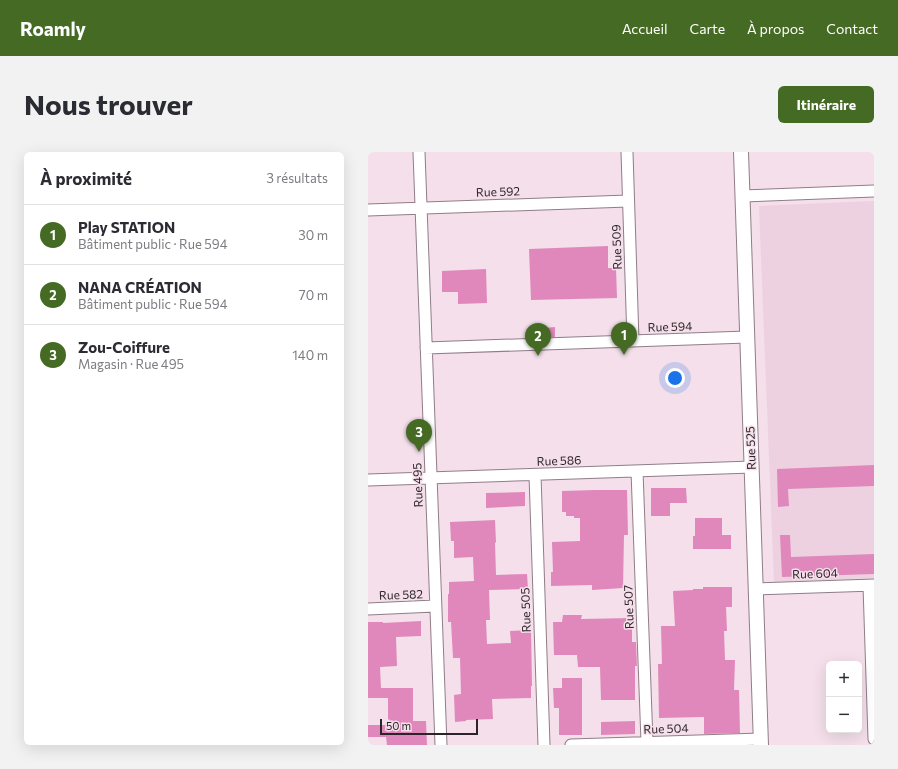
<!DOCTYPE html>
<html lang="fr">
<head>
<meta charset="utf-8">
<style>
	body { margin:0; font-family:Commissioner,sans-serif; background:#f2f2f3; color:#2b2b33 }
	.controls { position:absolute; right:12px; bottom:12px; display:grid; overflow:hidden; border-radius:6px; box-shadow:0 4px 16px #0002 }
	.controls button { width:36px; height:36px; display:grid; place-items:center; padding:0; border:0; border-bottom:1px solid #e1e1e2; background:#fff; color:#2b2b33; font:20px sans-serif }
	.scale { position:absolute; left:12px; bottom:10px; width:98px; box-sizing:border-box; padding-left:4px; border:2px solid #2c2428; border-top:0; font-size:11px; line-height:14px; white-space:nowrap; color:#2c2428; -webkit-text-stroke:3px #f4dfea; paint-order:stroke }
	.you { position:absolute; left:307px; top:226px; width:14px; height:14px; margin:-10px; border:3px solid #fff; border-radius:50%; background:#1a73e8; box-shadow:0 0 0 6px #1a73e833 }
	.badge { display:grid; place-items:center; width:26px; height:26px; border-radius:50%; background:#446a24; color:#fff; font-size:13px; font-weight:700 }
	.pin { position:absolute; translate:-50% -33px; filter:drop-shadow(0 1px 2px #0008) }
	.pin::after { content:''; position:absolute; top:21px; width:14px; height:12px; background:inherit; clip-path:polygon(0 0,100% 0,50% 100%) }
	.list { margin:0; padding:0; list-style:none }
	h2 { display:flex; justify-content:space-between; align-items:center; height:52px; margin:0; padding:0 16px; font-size:17px }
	h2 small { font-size:13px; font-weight:400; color:#7c7c81 }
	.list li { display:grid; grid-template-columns:26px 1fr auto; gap:12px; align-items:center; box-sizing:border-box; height:60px; padding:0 16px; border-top:1px solid #e1e1e2 }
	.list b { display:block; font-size:15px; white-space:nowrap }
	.list p { margin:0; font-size:13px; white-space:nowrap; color:#7c7c81 }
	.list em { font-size:13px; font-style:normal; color:#7c7c81 }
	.map { position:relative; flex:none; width:506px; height:593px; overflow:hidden; border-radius:6px }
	header { display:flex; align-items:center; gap:24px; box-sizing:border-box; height:56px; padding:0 20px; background:#446a24; color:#fff }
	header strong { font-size:19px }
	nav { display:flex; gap:22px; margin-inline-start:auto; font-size:14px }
	.intro { display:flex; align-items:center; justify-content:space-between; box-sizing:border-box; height:96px; padding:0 24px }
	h1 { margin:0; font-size:28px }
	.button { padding:10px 18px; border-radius:6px; background:#446a24; color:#fff; font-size:14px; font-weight:700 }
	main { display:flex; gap:24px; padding:0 24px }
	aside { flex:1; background:#fff; border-radius:6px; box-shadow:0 4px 16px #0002 }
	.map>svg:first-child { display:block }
	.built { fill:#edd1e0 }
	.building { fill:#e088bc }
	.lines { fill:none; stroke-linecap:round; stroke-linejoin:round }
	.minor-casing { stroke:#907d87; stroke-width:13 }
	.tertiary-casing { stroke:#907d87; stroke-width:16 }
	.minor { stroke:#fff; stroke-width:11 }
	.tertiary { stroke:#fff; stroke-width:14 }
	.labels { text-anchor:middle; stroke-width:3; stroke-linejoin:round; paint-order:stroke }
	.street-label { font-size:12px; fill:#2c2428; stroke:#f4dfea }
</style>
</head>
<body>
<header>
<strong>Roamly</strong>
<nav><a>Accueil</a><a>Carte</a><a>À propos</a><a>Contact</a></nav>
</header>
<div class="intro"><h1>Nous trouver</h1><a class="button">Itinéraire</a></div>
<main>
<aside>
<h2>À proximité<small>3 résultats</small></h2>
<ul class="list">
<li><span class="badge">1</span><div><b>Play STATION</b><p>Bâtiment public · Rue 594</p></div><em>30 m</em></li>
<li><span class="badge">2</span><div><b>NANA CRÉATION</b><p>Bâtiment public · Rue 594</p></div><em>70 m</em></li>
<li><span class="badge">3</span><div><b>Zou-Coiffure</b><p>Magasin · Rue 495</p></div><em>140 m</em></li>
</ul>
</aside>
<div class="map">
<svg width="506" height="593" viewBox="0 0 506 593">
	<rect width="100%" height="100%" fill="#f4dfea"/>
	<!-- built -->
	<path class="built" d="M506,49v377l-100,4 -15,-376z"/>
	<!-- building -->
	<path class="building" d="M240,94v22h8l1,30 -86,2 -2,-51z
		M118,117l1,34 -29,1v-12h-16v-21z
		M187,175v10h-11v-9z
		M506,313v21l-86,3 1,17 -11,1 -1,-38z
		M283,336h35l1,15h-17v13h-19z
		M227,338h32l1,45h-4l-1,53 -31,2v-5l-41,1v-14h2l-1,-30 28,-1v-23h-6v-2h-8v-4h-4v-21z
		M157,340v14l-39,2v-15z
		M327,366h27v17h9v14h-38v-13h2z
		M127,368l1,22 -1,1 1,32 31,-1 1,15 -39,1 1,30h-4l1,24 24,-1 -1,-12 21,-1 1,56h-1v12l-39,1 1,20 -27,1v1l-11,1 -1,-27 7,-1 -1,-36h-7l-2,-36h-3v-28h1v-12l25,-1 -1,-24 -19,1v-17h-3l-1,-19z
		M412,383h10l1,22 83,-3v20l-92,3z
		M335,435h29v20h-6l1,24h-3l1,29h10l-1,30h5l1,43 -36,1v-17l-45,1 -1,-54h4l-1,-38h14l-2,-35 20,-1v-1h10z
		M195,463h19l-1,4 51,-1v24h4l1,24h-2v34h-34l-1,-33h-22l-1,-12h-23l-1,-33h9z
		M53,469v15l-25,1 1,29 -17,1 1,21h32v33h13l1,24h-40l-1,-8h-18v-12h20v-27h-20v-76h15v1z
		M194,526h20v57h-23v-27h-5l-1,-20h9z
		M267,569v13l-34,1v-13z"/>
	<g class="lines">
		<!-- minor casing -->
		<g class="minor-casing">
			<path id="minor" d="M51,0l22,593
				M259,0l6,189
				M374,44l132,-5
				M0,58l260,-9
				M58,196l321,-11
				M269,319l10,271
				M167,323l9,270
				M0,328l384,-13
				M501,434l5,153
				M388,437l118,-4
				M0,457l67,-3
				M203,593l190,-6"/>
		</g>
		<!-- tertiary casing -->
		<g class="tertiary-casing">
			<path id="tertiary" d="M373,0l20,593"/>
		</g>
		<!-- minor -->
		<use href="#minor" class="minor"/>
		<!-- tertiary -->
		<use href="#tertiary" class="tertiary"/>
	</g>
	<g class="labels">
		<!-- street labels -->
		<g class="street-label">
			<text transform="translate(130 40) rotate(-2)" y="4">Rue 592</text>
			<text transform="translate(249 95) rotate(-92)" y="4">Rue 509</text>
			<text transform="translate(302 175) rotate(-2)" y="4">Rue 594</text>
			<text transform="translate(383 296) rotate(-92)" y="4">Rue 525</text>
			<text transform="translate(191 309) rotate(-2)" y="4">Rue 586</text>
			<text transform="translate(50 333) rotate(-92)" y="4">Rue 495</text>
			<text transform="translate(447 422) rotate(-2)" y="4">Rue 604</text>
			<text transform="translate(33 443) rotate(-2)" y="4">Rue 582</text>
			<text transform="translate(261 455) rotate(-92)" y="4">Rue 507</text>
			<text transform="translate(158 458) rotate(-92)" y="4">Rue 505</text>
			<text transform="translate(298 577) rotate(-2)" y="4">Rue 504</text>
		</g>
	</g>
</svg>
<div class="controls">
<button>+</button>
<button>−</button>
</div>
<div class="scale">50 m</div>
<div class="you"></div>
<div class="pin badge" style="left:256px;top:203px">1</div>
<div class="pin badge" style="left:170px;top:204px">2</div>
<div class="pin badge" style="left:51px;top:300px">3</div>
</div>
</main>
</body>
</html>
